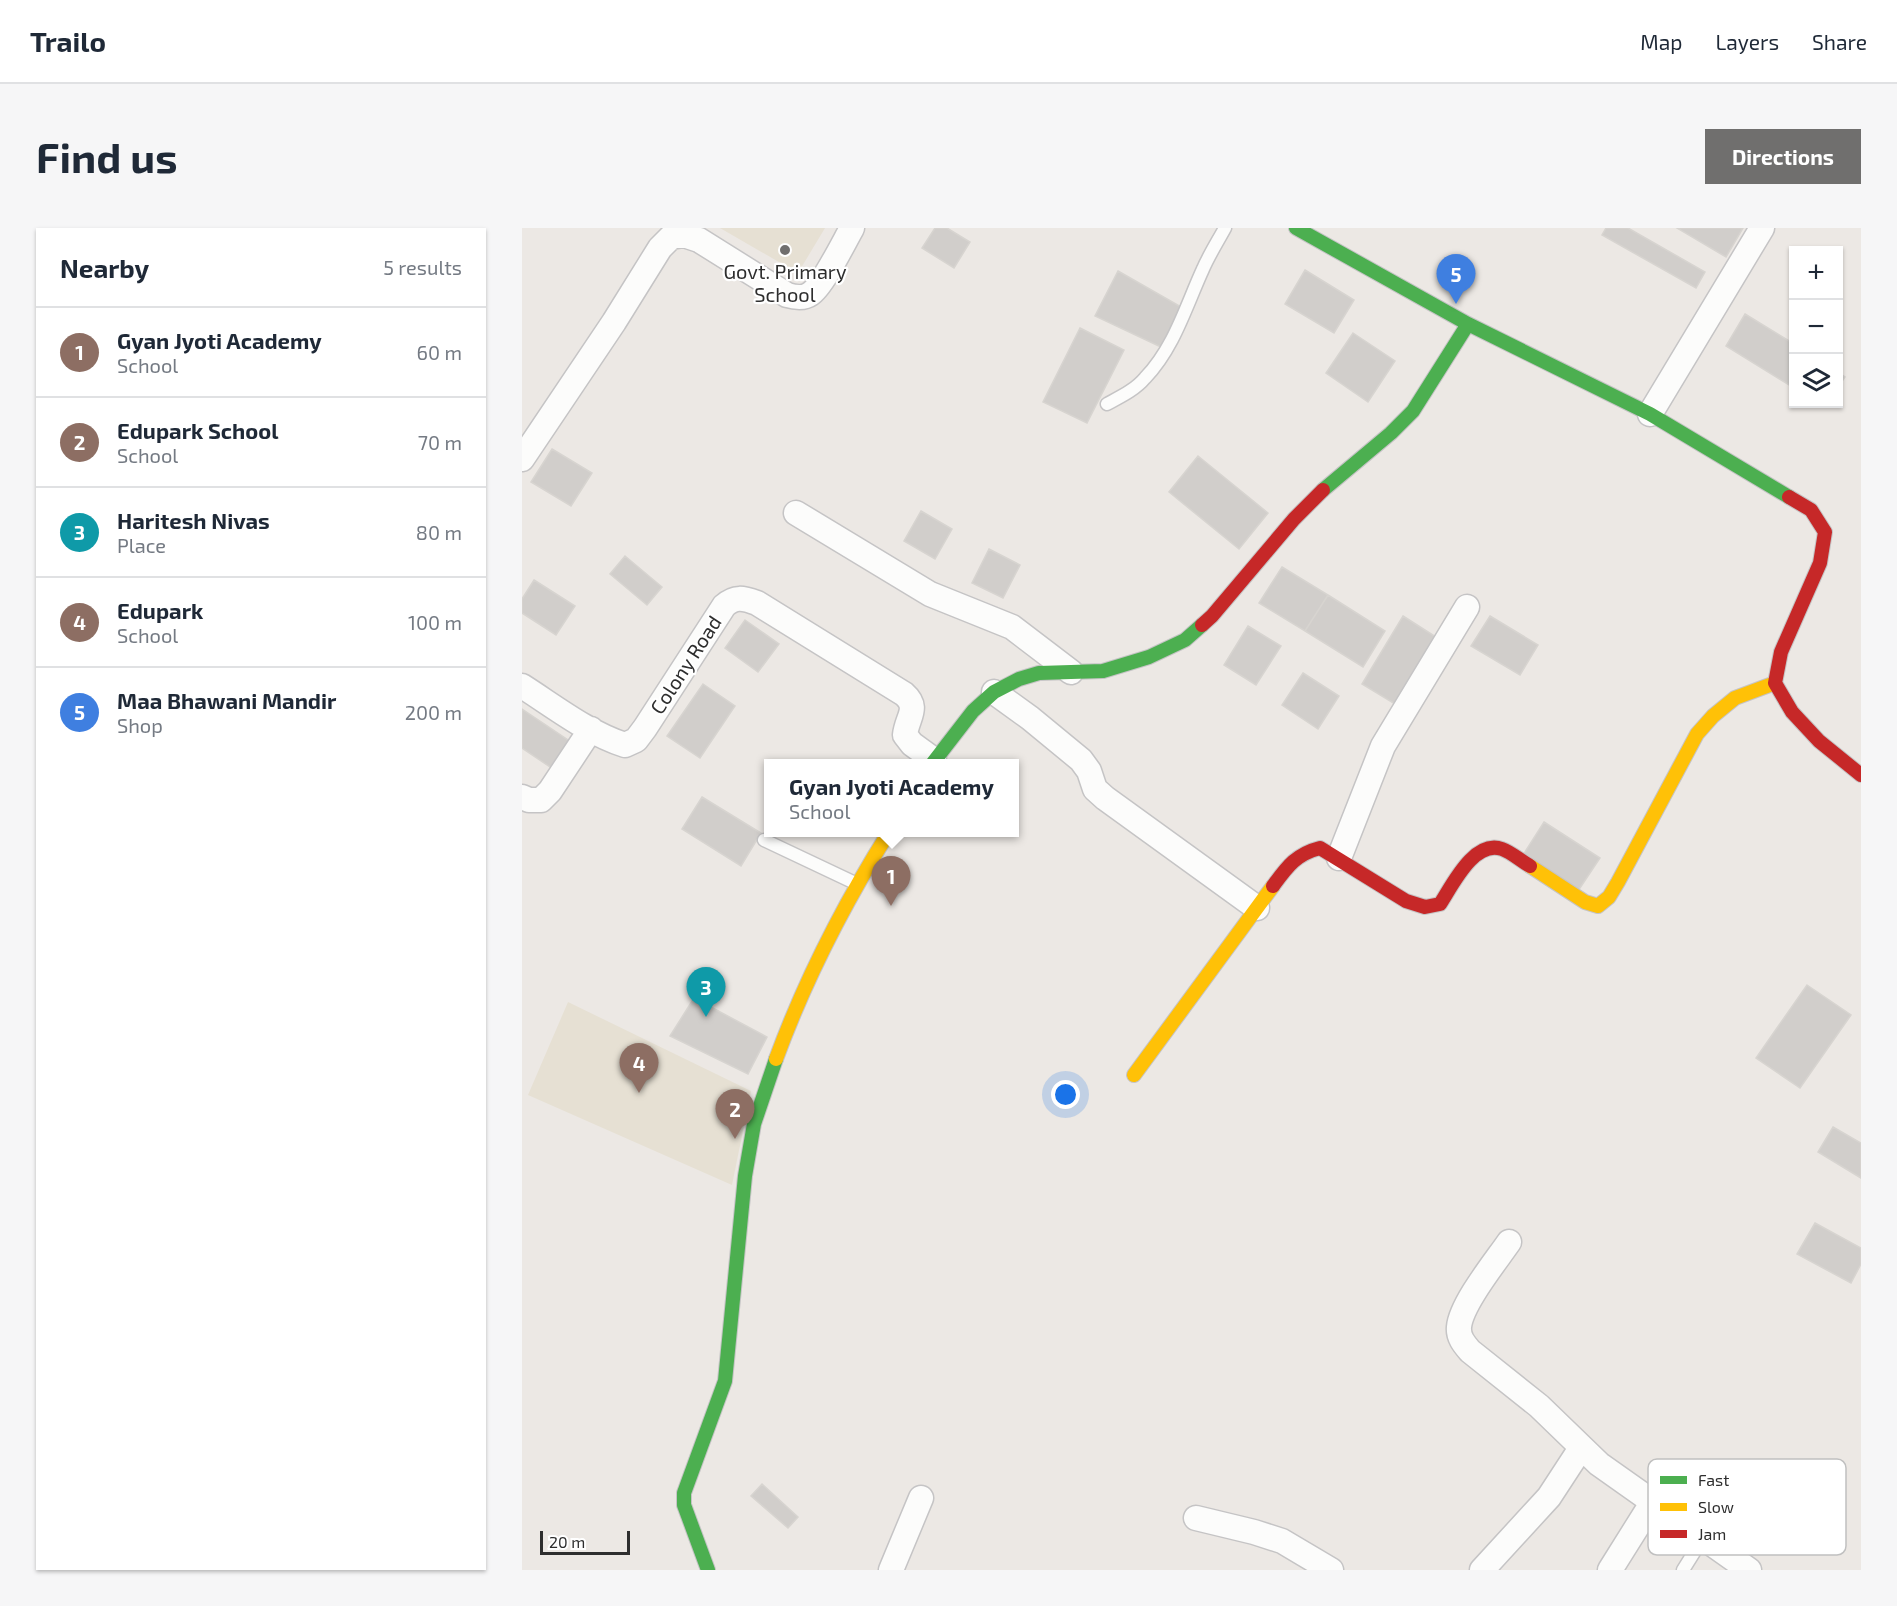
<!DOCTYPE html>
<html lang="en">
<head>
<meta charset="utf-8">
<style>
	body { margin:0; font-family:"Exo 2",sans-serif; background:#f6f6f7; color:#1f2937 }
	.controls { position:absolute; right:18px; top:18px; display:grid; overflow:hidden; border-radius:0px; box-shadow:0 2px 4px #0004 }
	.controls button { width:54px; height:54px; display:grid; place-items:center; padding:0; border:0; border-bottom:2px solid #e0e1e3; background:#fff; color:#1f2937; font:30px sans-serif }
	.scale { position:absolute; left:18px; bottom:15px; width:90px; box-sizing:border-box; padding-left:6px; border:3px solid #2e2e2e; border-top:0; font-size:16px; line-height:21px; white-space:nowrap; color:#2e2e2e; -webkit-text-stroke:4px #fff; paint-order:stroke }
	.you { position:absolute; left:544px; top:867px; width:21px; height:21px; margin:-15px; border:4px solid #fff; border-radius:50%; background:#1a73e8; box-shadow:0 0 0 9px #1a73e833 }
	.badge { display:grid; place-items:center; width:39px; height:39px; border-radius:50%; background:#706f6e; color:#fff; font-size:20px; font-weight:700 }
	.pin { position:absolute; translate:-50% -50px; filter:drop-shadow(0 2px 3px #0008) }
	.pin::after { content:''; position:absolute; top:32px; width:21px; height:18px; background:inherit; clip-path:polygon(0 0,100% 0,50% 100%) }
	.popup { position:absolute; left:242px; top:531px; width:255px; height:78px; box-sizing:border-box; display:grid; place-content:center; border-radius:0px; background:#fff; filter:drop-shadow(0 2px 4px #0005); font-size:20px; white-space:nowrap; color:#747a83 }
	.popup b { font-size:22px; color:#1f2937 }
	.popup::after { content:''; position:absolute; left:50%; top:100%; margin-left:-12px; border:12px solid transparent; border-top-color:#fff }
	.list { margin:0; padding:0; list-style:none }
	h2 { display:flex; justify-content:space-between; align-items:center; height:78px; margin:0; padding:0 24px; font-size:26px }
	h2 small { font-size:20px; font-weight:400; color:#747a83 }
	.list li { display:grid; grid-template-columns:39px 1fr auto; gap:18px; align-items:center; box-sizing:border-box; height:90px; padding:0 24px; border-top:2px solid #e0e1e3 }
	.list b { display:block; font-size:22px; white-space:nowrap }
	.list p { margin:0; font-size:20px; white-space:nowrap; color:#747a83 }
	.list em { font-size:20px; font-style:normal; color:#747a83 }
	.icon { flex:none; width:33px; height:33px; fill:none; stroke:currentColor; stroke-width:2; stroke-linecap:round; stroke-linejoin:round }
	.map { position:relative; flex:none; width:1339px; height:1342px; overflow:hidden; border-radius:0px }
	header { display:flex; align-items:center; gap:36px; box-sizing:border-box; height:84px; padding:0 30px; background:#fff; border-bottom:2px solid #e0e1e3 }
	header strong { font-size:28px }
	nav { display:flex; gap:33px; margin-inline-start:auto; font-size:21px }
	.intro { display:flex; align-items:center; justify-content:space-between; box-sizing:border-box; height:144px; padding:0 36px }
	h1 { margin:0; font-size:42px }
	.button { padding:15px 27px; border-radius:0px; background:#706f6e; color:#fff; font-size:21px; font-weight:700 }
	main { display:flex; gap:36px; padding:0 36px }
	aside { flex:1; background:#fff; border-radius:0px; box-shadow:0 2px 4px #0004 }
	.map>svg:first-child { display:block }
	.education { fill:#e6e0d3 }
	.building { fill:#d1cecb; stroke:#d7d4d0; stroke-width:1.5 }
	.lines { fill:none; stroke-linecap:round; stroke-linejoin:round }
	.lane-casing { stroke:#c5c4c5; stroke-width:15 }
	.street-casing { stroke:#c5c4c5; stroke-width:27 }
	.fast-casing { stroke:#c5c4c5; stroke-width:16 }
	.slow-casing { stroke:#c5c4c5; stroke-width:16 }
	.jam-casing { stroke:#c5c4c5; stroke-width:16 }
	.lane { stroke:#fcfcfb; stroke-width:12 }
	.street { stroke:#fcfcfb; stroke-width:24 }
	.fast { stroke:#4caf50; stroke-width:14 }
	.slow { stroke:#ffc107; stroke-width:14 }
	.jam { stroke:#c62828; stroke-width:14 }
	.poi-dot { fill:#706f6e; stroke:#fff; stroke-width:2 }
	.labels { text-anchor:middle; stroke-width:4.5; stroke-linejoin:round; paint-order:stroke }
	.poi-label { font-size:20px; fill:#2e2e2e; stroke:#fff }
	.street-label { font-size:20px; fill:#2e2e2e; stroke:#fff }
	.key { fill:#fff; stroke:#c0c0c0; stroke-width:1.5 }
	.key-label { font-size:16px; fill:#2e2e2e }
</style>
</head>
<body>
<header>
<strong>Trailo</strong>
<nav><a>Map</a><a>Layers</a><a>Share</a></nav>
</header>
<div class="intro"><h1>Find us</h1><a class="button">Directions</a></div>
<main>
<aside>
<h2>Nearby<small>5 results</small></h2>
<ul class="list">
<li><span class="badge" style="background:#8d6e63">1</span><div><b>Gyan Jyoti Academy</b><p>School</p></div><em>60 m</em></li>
<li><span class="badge" style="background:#8d6e63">2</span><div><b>Edupark School</b><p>School</p></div><em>70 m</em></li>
<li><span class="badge" style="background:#0f9aa8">3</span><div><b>Haritesh Nivas</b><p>Place</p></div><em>80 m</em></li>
<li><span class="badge" style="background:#8d6e63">4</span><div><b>Edupark</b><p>School</p></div><em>100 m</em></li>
<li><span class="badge" style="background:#3f7fe0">5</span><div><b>Maa Bhawani Mandir</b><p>Shop</p></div><em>200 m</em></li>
</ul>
</aside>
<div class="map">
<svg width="1339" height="1342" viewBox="0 0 1339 1342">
	<rect width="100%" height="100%" fill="#ece8e4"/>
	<!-- education -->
	<path class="education" d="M198,0h105l-27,45z
		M46,774l183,89 -19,94 -204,-90z"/>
	<!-- building -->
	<path class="building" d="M413,0h12l23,14 -16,26 -32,-20z
		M1084,0h22l77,44 -9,16 -94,-53z
		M1155,0h66l-17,29z
		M783,42l49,30 -20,33 -49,-29z
		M596,43l65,37 -20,40 -68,-32z
		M1223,86l49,30v44l-68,-42z
		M558,100l44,22 -37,73 -44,-21z
		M831,105l42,28 -27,41 -42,-29z
		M1316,144l7,5 -7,10z
		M30,221l40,24 -21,33 -40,-24z
		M676,228l70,57 -29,36 -70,-57z
		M399,283l31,18 -17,30 -31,-18z
		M467,321l31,16 -17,33 -31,-15z
		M103,328l37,31 -15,18 -37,-31z
		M760,339l46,28 -23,36 -46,-28z
		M12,352l41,26 -19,29 -34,-22v-14z
		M806,367l57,36 -22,36 -58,-36z
		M881,388l33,21 -41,67 -33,-20z
		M968,388l48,29 -18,30 -49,-29z
		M223,392l34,24 -21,28 -33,-24z
		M726,398l33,20 -25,39 -32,-20z
		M781,445l36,23 -21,33 -36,-24z
		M181,456l32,22 -35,52 -33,-22z
		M0,481l52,35 -18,27 -34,-23z
		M180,569l59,36 -20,33 -59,-37z
		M1022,594l56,36 -22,33 -55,-36z
		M1285,757l44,30 -51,73 -44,-30z
		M172,770l73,39 -19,37 -78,-38z
		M1311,899l28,16v35l-43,-26z
		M1293,995l46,25v16l-10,19 -54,-29z
		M240,1256l36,33 -10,11 -37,-32z"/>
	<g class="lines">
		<!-- lane casing -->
		<g class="lane-casing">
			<path id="lane" d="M585,176c13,-7 28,-14 38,-26 29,-30 41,-72 58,-109 6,-14 15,-28 22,-41
				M242,612l91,43
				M1161,1342l20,-32"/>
		</g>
		<!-- street casing -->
		<g class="street-casing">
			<path id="street" d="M1128,186l112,-186
				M0,231l92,-137 46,-74 11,-11 13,-2 15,5 88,55c7,2 16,4 23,-1 12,-7 34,-52 42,-66
				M274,285l134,81 82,33 59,45
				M0,458c33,21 66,47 103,59l11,-5 9,-12 79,-122c11,-10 19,-8 33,-3l147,91c16,14 3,23 1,41l7,9 22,16
				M472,464l36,26 51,42 8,11 6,18 10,9 152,110
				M0,569l7,3h12l9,-9 41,-62
				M817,630l44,-112 84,-139
				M987,1014c-13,19 -48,62 -50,85 -1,10 5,17 11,24l69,55 60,58 150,106
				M674,1290l58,14 28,9 49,29
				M369,1342l30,-72
				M960,1342l67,-73 32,-49
				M1088,1342l42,-67"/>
		</g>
		<!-- fast casing -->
		<g class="fast-casing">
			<path id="fast" d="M774,0l172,96 182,90 139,83
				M801,262l68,-57 22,-22 55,-87
				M410,536l41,-53 21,-19 25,-13 20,-6 64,-2 46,-14 36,-17 17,-15
				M186,1342l-24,-65v-12l41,-112 20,-205 9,-52 22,-65"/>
		</g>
		<!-- slow casing -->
		<g class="slow-casing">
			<path id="slow" d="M1008,638l55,36 13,4 11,-9 9,-15 79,-148 16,-18 22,-18 40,-15
				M254,831c29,-79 68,-155 113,-227
				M612,847l139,-189"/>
		</g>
		<!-- jam casing -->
		<g class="jam-casing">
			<path id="jam" d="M1267,269l22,13 14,22 -5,31 -39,89 -6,31 17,29 27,29 42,34
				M680,397l10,-9 82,-97 29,-29
				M751,658c14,-19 23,-32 47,-38l86,53 19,6 15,-3c12,-18 34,-65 62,-55 9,3 19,12 28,17"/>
		</g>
		<!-- lane -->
		<use href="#lane" class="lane"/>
		<!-- street -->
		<use href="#street" class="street"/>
		<!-- fast -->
		<use href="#fast" class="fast"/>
		<!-- slow -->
		<use href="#slow" class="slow"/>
		<!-- jam -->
		<use href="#jam" class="jam"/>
	</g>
	<!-- markers -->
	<circle class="poi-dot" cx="263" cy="22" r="6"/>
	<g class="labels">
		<!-- poi labels -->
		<g class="poi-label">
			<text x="263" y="51">Govt. Primary<tspan x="263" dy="23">School</tspan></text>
		</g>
		<!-- street labels -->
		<g class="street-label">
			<text transform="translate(164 437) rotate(-57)" y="7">Colony Road</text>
		</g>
	</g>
	<!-- legend -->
	<rect x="1126" y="1231" width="198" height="96" rx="9" class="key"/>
	<rect x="1138" y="1248" width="27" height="8" fill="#4caf50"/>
	<rect x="1138" y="1275" width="27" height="8" fill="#ffc107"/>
	<rect x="1138" y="1302" width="27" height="8" fill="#c62828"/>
	<g class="key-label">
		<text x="1176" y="1258">Fast</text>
		<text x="1176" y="1285">Slow</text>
		<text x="1176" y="1312">Jam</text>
	</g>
</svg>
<div class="controls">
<button>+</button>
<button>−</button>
<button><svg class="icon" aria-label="layers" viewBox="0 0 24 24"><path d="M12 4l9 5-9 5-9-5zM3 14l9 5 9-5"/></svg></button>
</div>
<div class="scale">20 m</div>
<div class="you"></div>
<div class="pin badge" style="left:369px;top:678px;background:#8d6e63">1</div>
<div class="popup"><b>Gyan Jyoti Academy</b>School</div>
<div class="pin badge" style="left:213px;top:911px;background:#8d6e63">2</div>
<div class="pin badge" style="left:184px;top:789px;background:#0f9aa8">3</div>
<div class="pin badge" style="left:117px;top:865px;background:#8d6e63">4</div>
<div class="pin badge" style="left:934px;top:76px;background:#3f7fe0">5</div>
</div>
</main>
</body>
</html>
